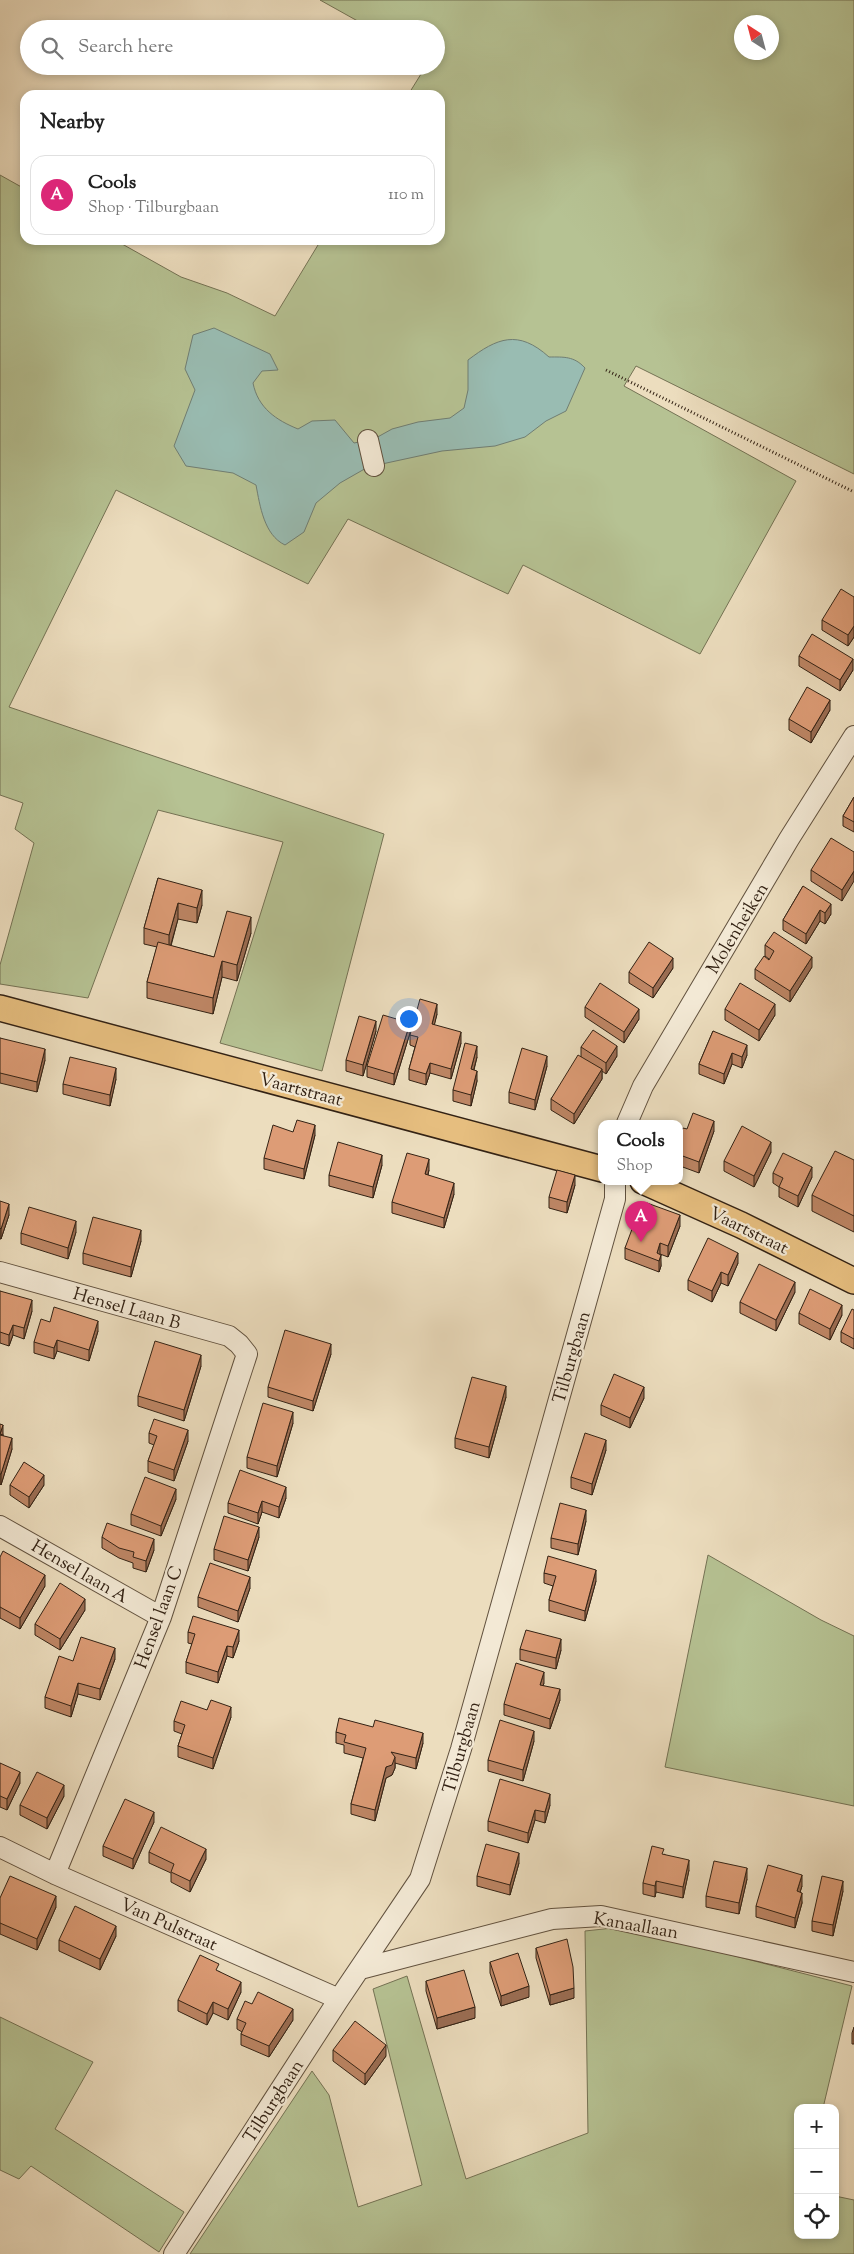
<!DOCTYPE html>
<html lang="en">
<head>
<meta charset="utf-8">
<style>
	body { margin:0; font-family:"Sorts Mill Goudy",serif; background:#f6f6f6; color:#222 }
	.controls { position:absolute; right:15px; bottom:15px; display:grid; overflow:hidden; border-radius:10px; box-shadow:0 2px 8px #0003 }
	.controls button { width:45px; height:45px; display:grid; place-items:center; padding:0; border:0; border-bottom:1px solid #e0e0e0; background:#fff; color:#222; font:25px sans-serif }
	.compass { position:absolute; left:734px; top:15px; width:45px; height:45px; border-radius:50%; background:#fff; box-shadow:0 2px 8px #0003; rotate:324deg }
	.you { position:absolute; left:408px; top:1018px; width:18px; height:18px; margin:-12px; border:4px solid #fff; border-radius:50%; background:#1a73e8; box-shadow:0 0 0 8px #1a73e833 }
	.badge { display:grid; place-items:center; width:32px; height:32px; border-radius:50%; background:#db2777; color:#fff; font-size:16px; font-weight:700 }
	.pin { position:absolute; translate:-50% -41px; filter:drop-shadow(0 1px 2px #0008) }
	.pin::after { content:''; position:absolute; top:26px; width:18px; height:15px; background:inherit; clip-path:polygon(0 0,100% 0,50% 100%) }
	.popup { position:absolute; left:598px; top:1120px; width:85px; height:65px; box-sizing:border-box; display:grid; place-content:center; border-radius:10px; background:#fff; filter:drop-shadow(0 1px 4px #0005); font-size:16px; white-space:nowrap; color:#767676 }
	.popup b { font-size:19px; color:#222 }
	.popup::after { content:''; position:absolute; left:50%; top:100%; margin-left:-10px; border:10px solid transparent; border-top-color:#fff }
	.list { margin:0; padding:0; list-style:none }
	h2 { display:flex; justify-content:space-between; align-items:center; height:65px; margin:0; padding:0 20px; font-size:21px }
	h2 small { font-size:16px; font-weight:400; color:#767676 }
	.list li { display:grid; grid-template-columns:32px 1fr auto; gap:15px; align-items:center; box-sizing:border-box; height:80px; margin:0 10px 10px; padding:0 10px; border:1px solid #e0e0e0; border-radius:15px }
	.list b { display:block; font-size:19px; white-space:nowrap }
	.list p { margin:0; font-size:16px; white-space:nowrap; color:#767676 }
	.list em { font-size:16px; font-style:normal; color:#767676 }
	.icon { flex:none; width:28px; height:28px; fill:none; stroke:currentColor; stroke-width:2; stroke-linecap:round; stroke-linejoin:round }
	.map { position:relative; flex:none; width:854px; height:2254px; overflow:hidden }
	.search { position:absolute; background:#fff; box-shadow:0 2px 8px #0003; left:20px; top:20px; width:425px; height:55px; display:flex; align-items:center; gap:12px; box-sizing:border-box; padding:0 18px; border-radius:28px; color:#767676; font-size:19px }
	.panel { position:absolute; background:#fff; box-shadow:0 2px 8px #0003; left:20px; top:90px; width:425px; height:155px; border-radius:15px }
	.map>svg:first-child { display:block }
	.green { fill:#b6c293; stroke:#747254; fill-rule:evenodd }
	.water { fill:#99bcb2; stroke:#707e73 }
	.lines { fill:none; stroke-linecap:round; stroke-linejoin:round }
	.minor-casing { stroke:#61513e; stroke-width:22 }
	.major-casing { stroke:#332214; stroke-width:28 }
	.path { stroke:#332214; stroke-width:3; stroke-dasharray:1 2.5; stroke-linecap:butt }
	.minor { stroke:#f3e9d5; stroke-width:20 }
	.major { stroke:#e6be7f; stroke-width:25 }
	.wall { fill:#be8665; stroke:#332214 }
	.shaded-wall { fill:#9b6d53; stroke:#332214 }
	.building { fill:#dd9c76; stroke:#332214 }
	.labels { text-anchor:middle; stroke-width:4.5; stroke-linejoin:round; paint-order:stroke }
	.street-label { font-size:18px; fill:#332214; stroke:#f3e9d5 }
</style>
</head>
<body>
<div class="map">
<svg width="854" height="2254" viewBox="0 0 854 2254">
	<rect width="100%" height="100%" fill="#ecddbe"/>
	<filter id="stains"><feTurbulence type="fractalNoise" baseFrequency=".004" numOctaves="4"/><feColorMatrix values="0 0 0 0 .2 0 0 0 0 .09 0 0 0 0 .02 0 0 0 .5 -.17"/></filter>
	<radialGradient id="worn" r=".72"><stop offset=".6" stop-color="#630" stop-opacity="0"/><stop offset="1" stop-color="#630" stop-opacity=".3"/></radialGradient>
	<!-- green -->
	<path class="green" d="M320,0h534v474l-218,-108 -12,20 172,95 -96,173 -177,-89 -15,29 -160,-75 -40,65 -192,-94 -107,217 375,127 -62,237 -102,-28 63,-201 -125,-32 -70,188 -88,-14v-19l34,-122 -19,-14 8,-26 -23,-8v-620l25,14v51h90l66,37 46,16 48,23 46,-76h119v-145h-32l18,-29h10v-37h-64zM742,22h30v30h-30z
		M708,1555l113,65 33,16v170l-189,-39z
		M622,1927l230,59 -29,122h-25v127h37v-39l19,4v54h-664l122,-183 17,24 29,112 64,-22 -49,-196 34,-13 59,203 122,-46 -3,-202z
		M0,2017l93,45 -38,67 129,83 -25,40 -128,-86 -12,13 -19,-9z"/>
	<!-- water -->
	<path class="water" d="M214,328l56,26 8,16 -16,1 -9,12c5,25 23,37 45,46l14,-8 23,-1 19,23 20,-4 18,-10 26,-7 32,-4 14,-10 4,-18v-30c29,-22 50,-31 81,-3 15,0 25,-1 36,11l-19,43 -20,10 -21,16 -30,9 -53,5 -74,16 -28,16 -24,20 -12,29 -19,13c-21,-10 -25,-39 -29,-60l-23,-12 -47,-7 -12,-20 21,-56 -10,-21 8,-34z"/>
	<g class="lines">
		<!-- minor casing -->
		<g class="minor-casing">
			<path id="minor" d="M368,440l6,26
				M627,1123l16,-37 146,-247 65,-103
				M0,1272l229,64 10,8 8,10 -86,263 -106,257
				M0,1526l161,91
				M0,1847l55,27 284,125
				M360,1969l192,-50 49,-3 253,56
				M174,2254l165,-255 81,-120 41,-130 154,-550v-18"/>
		</g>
		<!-- major casing -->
		<g class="major-casing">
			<path id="major" d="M0,1008l602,161
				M643,1181l98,44 113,56"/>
		</g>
		<!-- path -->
		<path class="path" d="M606,370l248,122"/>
		<!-- minor -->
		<use href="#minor" class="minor"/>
		<!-- major -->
		<use href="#major" class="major"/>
	</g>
	<!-- wall -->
	<path class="wall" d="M854,597v40l-6,9 -26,-16v-10z
		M799,656l54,14 -13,21 -41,-25z
		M830,710l-19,33 -22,-13v-11z
		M854,797v35l-11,-6v-10z
		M854,852l-12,49 -31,-20v-11z
		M158,878l44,27 -5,18 -19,-4 -7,27 43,11 37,-24 -14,48 -15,-4 -9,37 -66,-16v-16l10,-35 -13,-3v-16z
		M803,886l28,28 -6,10 -5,-3 -14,23 -23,-14v-10z
		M765,945l47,22 -22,35 -35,-23v-10l14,-10 -4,-3z
		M673,968l-20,30 -24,-15v-11z
		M585,1007l54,12 -15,24 -39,-26z
		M725,1009l50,6 -16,26 -34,-21z
		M437,1014l-3,11 27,18 -10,36 -21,-6 -4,12 -17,-5v-11l6,-22 -5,-2v-10z
		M376,1031l-13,45 -17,-5v-11z
		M713,1031l34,24 -5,13 -10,-4 -8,20 -25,-10v-10z
		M410,1033l-16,52 -27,-8v-11z
		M0,1038l45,22 -8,32 -37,-9z
		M581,1047l36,9 -11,18 -4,-3v8l-28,45 -23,-14v-11l30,-42z
		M477,1057l-3,13 3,11 -6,25 -18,-5v-11z
		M547,1066l-12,44 -26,-7v-11z
		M116,1079l-6,27 -47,-12v-10z
		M687,1129l27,2 -15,42 -19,-7v-30z
		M293,1132l22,3 -11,44 -40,-10v-11z
		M771,1152l-17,35 -30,-16v-10z
		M854,1160v72l-42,-21v-16z
		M382,1165l-9,33 -44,-12v-11z
		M429,1170l-1,5 26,19 -10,34 -52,-15v-11z
		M773,1173l39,4 -14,30 -19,-10v-10l-6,-4z
		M575,1185l-8,28 -18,-5v-11z
		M0,1201l9,14 -8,24h-1z
		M643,1215l37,11 -12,31 -8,-3 1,12 -2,6 -34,-13v-11z
		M76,1232l-8,27 -47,-15v-11z
		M141,1241l-10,36 -48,-13v-11z
		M738,1263l-10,23 -7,-3 -9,19 -24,-12v-10z
		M0,1291l32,20 -8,28 -11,-4 -4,11 -9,-3z
		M795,1292l-19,39 -36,-18v-11z
		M854,1310v39l-13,-7v-10z
		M799,1313l43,2 -12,25 -31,-16z
		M50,1322l48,9 -9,30 -32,-10 -3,8 -20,-6v-11z
		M331,1354l-18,57 -45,-14v-10z
		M201,1366l-17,55 -46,-15v-10z
		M506,1397l-17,61 -34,-10v-10z
		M644,1398l-14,30 -29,-13v-10z
		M293,1423l-16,54 -30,-9v-11z
		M0,1424l3,11 9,14 -11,36 -1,-1z
		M149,1433l39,8 -14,40 -26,-9v-11l6,-16 -5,-2z
		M606,1450l-14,45 -21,-7v-11z
		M10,1485h34l-15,23 -19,-13z
		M286,1498l-7,20 -17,-6 -4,12 -30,-11v-10z
		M176,1499l-15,37 -30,-11v-11z
		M586,1521l-8,34 -27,-7v-10z
		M102,1537l52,13 -8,22 -13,-4v-5l-14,-5 -17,-10z
		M259,1537l-11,34 -34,-11v-11z
		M0,1557l45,29 -25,43 -20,-11z
		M544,1573l52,8 -11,40 -36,-10v-11l4,-14 -9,-3z
		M250,1588l-12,34 -40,-15v-10z
		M85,1610l-25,40 -25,-15v-11z
		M188,1632l51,9 -6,17 -6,-2 -9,27 -32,-10v-11l6,-18 -4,-1z
		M520,1649l41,1 -5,19 -36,-9z
		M115,1659l-15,41 -22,-6 -7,23 -26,-9v-11l28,-36z
		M544,1683l-1,2 17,15 -10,29 -46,-14v-11z
		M207,1710l24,7 -18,52 -35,-12v-11l4,-12 -8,-3v-10z
		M336,1732l87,11 -7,26 -21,-6v5l-3,7 -6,3 -11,43 -24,-7v-10l12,-46 -19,-5v-8l-8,-2z
		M534,1741l-11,40 -35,-10v-11z
		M0,1763l20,20 -13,27 -7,-3z
		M64,1796l-17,33 -27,-14v-10z
		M550,1805l-5,18 -10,-3 -7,23 -40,-12v-10z
		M154,1822l-21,47 -30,-13v-10z
		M149,1852l57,7 -16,33 -19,-10v-9l-22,-10z
		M664,1854l25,16 -6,28 -27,-6 -1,5 -12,-3v-11z
		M519,1863l-9,32 -33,-9v-10z
		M747,1879l-8,35 -33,-7v-11z
		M802,1886l-2,6 2,11 -7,25 -39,-11v-11z
		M843,1891l-10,45 -21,-5v-10z
		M0,1898l56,9 -19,43 -37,-16z
		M116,1936l-16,34 -41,-19v-11z
		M536,1948l38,50 -24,7 -14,-47z
		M490,1962l39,35 -28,9 -11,-33z
		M219,1971l22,21 -13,28 -15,-7 -6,12 -29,-14v-11z
		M426,1981l49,37 -38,11 -11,-38z
		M252,2004l41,16 -24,37 -28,-12v-11l1,-2 -5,-3v-10z
		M854,2027v17h-2v-11z
		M333,2050l53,6 -21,29 -32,-24z"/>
	<!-- shaded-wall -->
	<path class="shaded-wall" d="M854,626v11l-6,9v-11z
		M853,659v11l-13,21v-11z
		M830,700v10l-19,33v-11z
		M854,871v10l-12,20v-11z
		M202,890v15l-5,18v-15z
		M178,903v16l-9,32v-16z
		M831,904v10l-6,10v-11z
		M820,910v11l-14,23v-10z
		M251,917v16l-14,48v-16z
		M812,957v10l-22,35v-11z
		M673,958v10l-20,30v-10z
		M222,961v16l-9,37v-16z
		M437,1004v10l-5,21v-11z
		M775,1004v11l-16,26v-11z
		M639,1009v10l-15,24v-11z
		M376,1021v10l-13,45v-11z
		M410,1023v10l-16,52v-11z
		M461,1032v11l-10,36v-10z
		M747,1045v10l-5,13v-11z
		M477,1046v11l-6,23v-11z
		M617,1046v10l-11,18v-11z
		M45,1049v11l-8,32v-10z
		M732,1053v11l-8,20v-10z
		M547,1056v10l-12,44v-10z
		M430,1063v10l-4,12v-11z
		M116,1068v11l-6,27v-11z
		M602,1069v10l-28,45v-10z
		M477,1071v10l-6,25v-11z
		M714,1121v10l-15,42v-11z
		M315,1125v10l-11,44v-10z
		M771,1142v10l-17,35v-11z
		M382,1155v10l-9,33v-11z
		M429,1159v11l-4,15v-11z
		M812,1167v10l-14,30v-11z
		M575,1175v10l-8,28v-11z
		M454,1183v11l-10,34v-10z
		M9,1204v11l-8,24v-10z
		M680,1215v11l-12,31v-11z
		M76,1221v11l-8,27v-11z
		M141,1230v11l-10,36v-10z
		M660,1243v11l-2,7 -1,-8z
		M738,1253v10l-10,23v-11z
		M661,1255v11l-2,6v-11z
		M721,1272v11l-9,19v-11z
		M795,1282v10l-19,39v-11z
		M32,1300v11l-8,28v-11z
		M842,1305v10l-12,25v-11z
		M98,1321v10l-9,30v-11z
		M13,1325v10l-4,11v-11z
		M57,1340v11l-3,8v-11z
		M331,1344v10l-18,57v-10z
		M201,1355v11l-17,55v-11z
		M506,1386v11l-17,61v-11z
		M644,1387v11l-14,30v-10z
		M293,1412v11l-16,54v-11z
		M3,1425v10l-3,-1z
		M188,1430v11l-14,40v-11z
		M12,1438v11l-11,36v-11z
		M606,1440v10l-14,45v-11z
		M44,1475v10l-15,23v-11z
		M286,1487v11l-7,20v-11z
		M176,1489v10l-15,37v-10z
		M262,1501v11l-4,12v-11z
		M586,1510v11l-8,34v-11z
		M259,1527v10l-11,34v-11z
		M154,1539v11l-8,22v-11z
		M596,1570v11l-11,40v-10z
		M45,1575v11l-25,43v-11z
		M250,1577v11l-12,34v-11z
		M85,1599v11l-25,40v-11z
		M239,1630v11l-6,17v-11z
		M561,1639v11l-5,19v-11z
		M227,1646v10l-9,27v-11z
		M115,1648v11l-15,41v-11z
		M544,1672v11l-4,12v-10z
		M78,1683v11l-7,23v-11z
		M560,1689v11l-10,29v-10z
		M231,1707v10l-18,52v-11z
		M534,1731v10l-11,40v-11z
		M423,1733v10l-7,26v-11z
		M395,1757v11l-3,7 -6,3 -11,43v-11l11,-43z
		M20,1772v11l-13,27v-11z
		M64,1785v11l-17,33v-11z
		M550,1794v11l-5,18v-11z
		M535,1810v10l-7,23v-10z
		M154,1812v10l-21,47v-10z
		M206,1849v10l-16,33v-11z
		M519,1853v10l-9,32v-10z
		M689,1860v10l-6,28v-11z
		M747,1868v11l-8,35v-11z
		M802,1875v11l-5,16v-11z
		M656,1881v11l-1,5v-11z
		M843,1881v10l-10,45v-11z
		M802,1893v10l-7,25v-10z
		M56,1896v11l-19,43v-11z
		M116,1926v10l-16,34v-11z
		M241,1982v10l-13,28v-11z
		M529,1986v11l-28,9v-10z
		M574,1988v10l-24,7v-10z
		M213,2002v11l-6,12v-11z
		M475,2007v11l-38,11v-11z
		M293,2009v11l-24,37v-11z
		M386,2045v11l-21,29v-11z"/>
	<!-- building -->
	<path class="building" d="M841,589l13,8v29l-6,9 -26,-15z
		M812,634l41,25 -13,21 -41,-24z
		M807,687l23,13 -19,32 -22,-13z
		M854,797v25l-11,-6z
		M831,838l23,14v19l-12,19 -31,-20z
		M158,878l44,12 -5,18 -19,-5 -9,32 -25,-7z
		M803,886l28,18 -6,9 -5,-3 -14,24 -23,-14z
		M227,911l24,6 -14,48 -15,-4 -9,37 -66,-16 11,-40 56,15z
		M774,932l38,25 -22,34 -35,-22 9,-13 5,4 5,-9 -9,-6z
		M649,942l24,16 -20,30 -24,-16z
		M600,983l39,26 -15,23 -39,-25z
		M740,983l35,21 -16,26 -34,-21z
		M420,999l17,5 -5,20 29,8 -10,37 -21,-6 -4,11 -17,-5 9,-32 -8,-2z
		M383,1015l27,8 -16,51 -27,-8z
		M359,1016l17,5 -13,44 -17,-5z
		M593,1030l24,16 -11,17 -25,-16z
		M713,1031l34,14 -5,12 -10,-4 -8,21 -25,-10z
		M0,1038l45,11 -8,33 -37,-9z
		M465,1043l12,3 -6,23 6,2 -6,24 -18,-5z
		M522,1048l25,8 -12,44 -26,-8z
		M578,1055l24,14 -28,45 -23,-15z
		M70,1057l46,11 -6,27 -47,-11z
		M693,1113l21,8 -15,41 -19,-7v-19l3,-8 4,1z
		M297,1120l18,5 -11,44 -40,-11 9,-33 20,7z
		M742,1126l29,16 -17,34 -30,-15z
		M338,1142l44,13 -9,32 -44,-12z
		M835,1151l19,9v56l-42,-21z
		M407,1153l22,6 -4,15 29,9 -10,35 -52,-16z
		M783,1153l29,14 -14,29 -19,-9 4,-9 -10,-5z
		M557,1170l18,5 -8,27 -18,-5z
		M0,1201l9,3 -8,25 -1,-1z
		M647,1203l33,12 -12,31 -8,-3 -3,10 4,2 -2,6 -34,-13 13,-35 5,2z
		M29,1207l47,14 -8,27 -47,-15z
		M93,1217l48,13 -10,37 -48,-14z
		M708,1238l30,15 -10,22 -7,-3 -9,19 -24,-11z
		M759,1264l36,18 -19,38 -36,-18z
		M810,1289l32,16 -12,24 -31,-16z
		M0,1291l32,9 -8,28 -11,-3 -4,10 -9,-3z
		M54,1307l44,14 -9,29 -32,-10 -3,8 -20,-6 7,-23 9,3z
		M852,1309l2,1v29l-13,-7z
		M285,1330l46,14 -18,57 -45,-14z
		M155,1341l46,14 -17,55 -46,-14z
		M614,1374l30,13 -14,31 -29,-13z
		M472,1377l34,9 -17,61 -34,-9z
		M263,1403l30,9 -16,54 -30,-9z
		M154,1419l34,11 -14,40 -26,-9 9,-25 -8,-3z
		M0,1424l3,1 -3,9z
		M585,1433l21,7 -14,44 -21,-7z
		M0,1435l12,3 -11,36h-1z
		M24,1462l20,13 -15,22 -19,-12z
		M240,1470l46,17 -7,20 -17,-6 -4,12 -30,-10z
		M145,1477l31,12 -15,37 -30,-12z
		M560,1503l26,7 -8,34 -27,-6z
		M224,1516l35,11 -11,33 -34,-11z
		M107,1523l47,16 -8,22 -13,-4 1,-5 -15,-4 -17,-11z
		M3,1551l42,24 -25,43 -20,-11v-50z
		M548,1556l48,14 -11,41 -36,-11 7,-24 -12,-3z
		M210,1563l40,14 -12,34 -40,-14z
		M60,1583l25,16 -25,40 -25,-15z
		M193,1616l46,14 -6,17 -6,-1 -9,26 -32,-10 9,-28 -7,-2z
		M526,1630l35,9 -5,19 -36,-9z
		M81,1637l34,11 -15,41 -22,-6 -7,23 -26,-9 14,-41 14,5z
		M516,1663l28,9 -4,13 20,4 -10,30 -46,-15z
		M211,1700l20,7 -18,51 -35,-12 7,-21 -11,-4 7,-20 26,9z
		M339,1718l34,9 2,-7 48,13 -7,25 -25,-6 4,5 -3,8 -6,2 -11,43 -24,-6 15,-56 -22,-6 2,-7 -10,-3z
		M500,1720l34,11 -11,39 -35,-10z
		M0,1763l20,9 -13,27 -7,-3z
		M37,1772l27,13 -17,33 -27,-13z
		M500,1779l50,15 -5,18 -10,-2 -7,23 -40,-12z
		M125,1799l29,13 -21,47 -30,-13z
		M161,1827l45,22 -16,32 -19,-9 3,-8 -25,-12z
		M486,1844l33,9 -9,32 -33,-9z
		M652,1846l12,3 -2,5 27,6 -6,27 -27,-6 -1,5 -12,-3z
		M714,1861l33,7 -8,35 -33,-7z
		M768,1865l34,10 -5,16 5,2 -7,25 -39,-12z
		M10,1876l46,20 -19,43 -37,-16v-25z
		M822,1876l21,5 -10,44 -21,-4z
		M75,1906l41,20 -16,33 -41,-19z
		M567,1939l6,28 1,21 -24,7 -14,-47z
		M518,1953l11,33 -28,10 -11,-34z
		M200,1955l19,9 -3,6 25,12 -13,27 -15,-7 -6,12 -29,-14z
		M464,1970l11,37 -38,11 -11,-37z
		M258,1992l35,17 -24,37 -28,-12 5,-11 -9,-4 8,-18 7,3z
		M355,2021l31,24 -21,29 -32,-24z"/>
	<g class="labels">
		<!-- street labels -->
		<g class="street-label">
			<text transform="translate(737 928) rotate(-59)" y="6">Molenheiken</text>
			<text transform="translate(301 1089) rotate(15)" y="6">Vaartstraat</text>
			<text transform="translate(749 1230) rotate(26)" y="6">Vaartstraat</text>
			<text transform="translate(127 1308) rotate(16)" y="6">Hensel Laan B</text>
			<text transform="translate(571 1357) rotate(-74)" y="6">Tilburgbaan</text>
			<text transform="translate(80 1571) rotate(30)" y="6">Hensel laan A</text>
			<text transform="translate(158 1617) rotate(-70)" y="6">Hensel laan C</text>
			<text transform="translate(461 1747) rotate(-74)" y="6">Tilburgbaan</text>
			<text transform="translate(169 1924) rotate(24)" y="6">Van Pulstraat</text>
			<text transform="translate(636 1925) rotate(10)" y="6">Kanaallaan</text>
			<text transform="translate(273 2101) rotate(-57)" y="6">Tilburgbaan</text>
		</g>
	</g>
	<rect width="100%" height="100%" filter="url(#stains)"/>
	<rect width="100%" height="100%" fill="url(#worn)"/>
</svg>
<div class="controls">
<button>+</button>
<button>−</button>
<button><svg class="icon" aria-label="locate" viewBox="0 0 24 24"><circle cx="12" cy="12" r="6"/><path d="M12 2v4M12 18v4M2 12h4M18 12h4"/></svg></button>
</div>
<svg class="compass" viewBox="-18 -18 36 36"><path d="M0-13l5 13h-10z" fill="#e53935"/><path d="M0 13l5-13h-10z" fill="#767676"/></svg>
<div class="you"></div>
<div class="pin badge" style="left:641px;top:1242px">A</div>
<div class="popup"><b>Cools</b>Shop</div>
<div class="search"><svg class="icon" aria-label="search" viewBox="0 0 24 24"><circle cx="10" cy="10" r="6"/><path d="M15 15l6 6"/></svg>Search here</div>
<section class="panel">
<h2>Nearby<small></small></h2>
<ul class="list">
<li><span class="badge">A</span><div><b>Cools</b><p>Shop · Tilburgbaan</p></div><em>110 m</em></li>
</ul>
</section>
</div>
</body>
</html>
